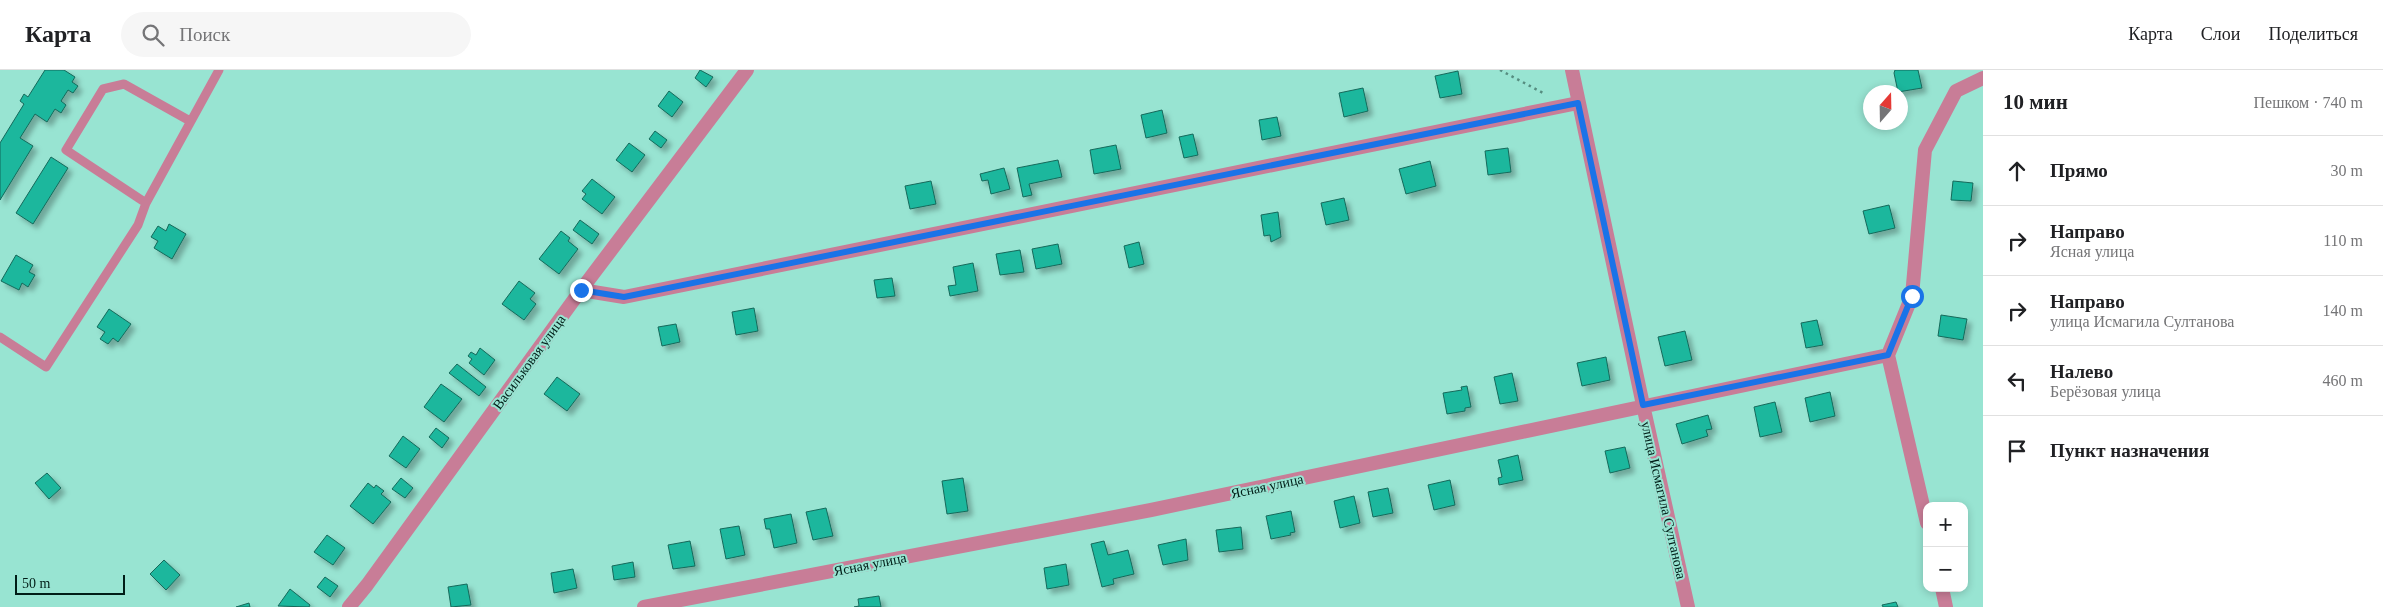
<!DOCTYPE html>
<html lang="ru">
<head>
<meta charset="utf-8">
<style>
	body { margin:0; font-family:Georgia,serif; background:#f6f6f6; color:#202124 }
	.controls { position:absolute; right:15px; bottom:15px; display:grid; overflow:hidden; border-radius:10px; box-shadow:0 2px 8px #0003 }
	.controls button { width:45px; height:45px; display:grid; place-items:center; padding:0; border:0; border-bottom:1px solid #e0e0e0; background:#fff; color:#202124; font:25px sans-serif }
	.compass { position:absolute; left:1863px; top:15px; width:45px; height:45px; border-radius:50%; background:#fff; box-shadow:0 2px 8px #0003; rotate:20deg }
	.scale { position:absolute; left:15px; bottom:12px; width:110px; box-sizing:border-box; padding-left:5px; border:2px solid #001d17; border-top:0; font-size:14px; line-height:18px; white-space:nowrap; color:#001d17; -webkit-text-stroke:4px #98e4d2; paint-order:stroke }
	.stop { position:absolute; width:15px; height:15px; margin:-11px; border:4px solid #1a73e8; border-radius:50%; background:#fff }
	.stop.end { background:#1a73e8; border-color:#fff; box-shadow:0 1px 5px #0008 }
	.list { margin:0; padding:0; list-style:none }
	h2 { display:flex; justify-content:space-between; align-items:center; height:65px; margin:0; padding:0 20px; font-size:21px }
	h2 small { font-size:16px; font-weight:400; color:#757577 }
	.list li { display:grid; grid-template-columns:32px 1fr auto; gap:15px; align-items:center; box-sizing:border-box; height:70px; padding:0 20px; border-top:1px solid #e0e0e0 }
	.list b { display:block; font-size:19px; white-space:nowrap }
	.list p { margin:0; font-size:16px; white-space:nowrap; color:#757577 }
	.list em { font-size:16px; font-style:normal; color:#757577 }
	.icon { flex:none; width:28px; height:28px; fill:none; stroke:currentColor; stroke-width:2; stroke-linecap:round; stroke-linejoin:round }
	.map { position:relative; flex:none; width:1983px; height:537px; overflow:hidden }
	header { display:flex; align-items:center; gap:30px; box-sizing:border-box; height:70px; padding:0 25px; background:#fff; border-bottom:1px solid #e0e0e0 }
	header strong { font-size:24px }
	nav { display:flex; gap:28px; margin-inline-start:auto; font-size:18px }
	.search { width:350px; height:45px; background:#f6f6f6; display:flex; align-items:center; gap:12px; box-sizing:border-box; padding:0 18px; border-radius:28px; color:#757577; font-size:19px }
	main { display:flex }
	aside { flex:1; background:#fff }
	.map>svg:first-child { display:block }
	.building { fill:#1ab79d; stroke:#15695a; filter:url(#shadow) }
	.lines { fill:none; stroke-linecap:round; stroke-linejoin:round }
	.path { stroke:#568d80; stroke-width:2.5; stroke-dasharray:2.5 4; stroke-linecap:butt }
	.service { stroke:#c87d97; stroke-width:9 }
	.minor { stroke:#c87d97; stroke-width:14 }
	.route { stroke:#1a73e8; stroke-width:6 }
	.labels { text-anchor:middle; stroke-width:4; stroke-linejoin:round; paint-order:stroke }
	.street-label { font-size:14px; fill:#001d17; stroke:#98e4d2 }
</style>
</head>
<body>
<header>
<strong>Карта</strong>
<div class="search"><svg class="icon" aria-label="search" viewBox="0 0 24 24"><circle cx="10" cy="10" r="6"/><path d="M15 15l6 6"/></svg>Поиск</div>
<nav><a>Карта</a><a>Слои</a><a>Поделиться</a></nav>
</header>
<main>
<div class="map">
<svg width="1983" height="537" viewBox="0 0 1983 537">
	<defs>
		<filter id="shadow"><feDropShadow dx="4.5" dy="4.5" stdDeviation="2.5" flood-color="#0004"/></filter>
	</defs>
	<rect width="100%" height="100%" fill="#98e4d2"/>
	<!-- building -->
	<path class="building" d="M45,0h19l11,7 -3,5 6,4 -5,7 -5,-3 -7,11 5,4 -5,8 -6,-4 -8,13 -12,-8 -15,24 13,8 -33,54v-57l24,-39 -4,-3 4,-7 4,3z
		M700,0l13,7 -7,10 -11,-9z
		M1895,0h23l4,18 -24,4 -4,-19z
		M1458,1l4,23 -22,4 -5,-22z
		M1363,18l5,23 -24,6 -5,-24z
		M669,21l14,11 -11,15 -14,-11z
		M1162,40l5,23 -21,5 -5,-23z
		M1277,47l4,19 -19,4 -3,-20z
		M655,61l12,9 -6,8 -12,-9z
		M1193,64l5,21 -14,3 -5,-21z
		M629,73l16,12 -13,17 -16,-12z
		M1116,75l5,24 -27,5 -4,-24z
		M1508,78l3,24 -23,3 -3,-24z
		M51,87l17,11 -35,56 -17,-11z
		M1058,90l4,17 -33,7 3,11 -9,2 -6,-29z
		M1430,91l6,25 -30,8 -7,-25z
		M1004,98l6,21 -19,5 -3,-14 -6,1 -2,-7z
		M592,109l23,18 -13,17 -20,-15 4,-5 -4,-3z
		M931,111l5,23 -26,5 -5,-23z
		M1953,111l20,2 -2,18 -20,-1z
		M1344,128l5,22 -23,5 -5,-22z
		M1889,135l6,23 -26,6 -6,-23z
		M1278,142l3,25 -10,5 -1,-7 -6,1 -3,-21z
		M580,150l19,14 -7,10 -19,-14z
		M169,154l17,10 -14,25 -18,-11 4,-7 -7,-4 7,-11 8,5z
		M561,161l9,7 -2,3 10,8 -19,25 -20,-15z
		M1139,172l5,22 -15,4 -5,-22z
		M1058,174l4,20 -26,5 -4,-20z
		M1020,180l4,22 -24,3 -4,-21z
		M16,185l17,10 -4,7 6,3 -7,12 -6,-4 -3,7 -18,-9z
		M973,193l5,28 -28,5 -2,-10 8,-1 -3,-18z
		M892,208l3,18 -18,2 -3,-18z
		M519,211l16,12 -5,6 6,5 -12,16 -22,-16z
		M754,238l4,23 -22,4 -4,-23z
		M109,239l22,15 -13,18 -5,-4 -5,6 -8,-5 5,-7 -8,-5z
		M1941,245l26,4 -4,21 -25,-4z
		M1817,250l6,25 -17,3 -5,-25z
		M676,254l4,18 -18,4 -4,-19z
		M1685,261l7,29 -27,6 -7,-29z
		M480,278l15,12 -11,15 -15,-12 3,-4 -4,-3 3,-4 5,3z
		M1606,287l4,23 -28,6 -5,-23z
		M457,294l29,23 -7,9 -30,-23z
		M1512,303l6,28 -18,3 -6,-27z
		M557,307l23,17 -13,17 -23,-17z
		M441,314l21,15 -18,23 -20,-15z
		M1467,316l4,21 -6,1v3l-18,3 -4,-21 19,-3 -1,-3z
		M1830,322l5,24 -25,6 -5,-24z
		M1775,332l7,30 -22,5 -6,-30z
		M1708,345l4,14 -6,1 2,6 -26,8 -6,-20z
		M436,358l13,10 -7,10 -13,-11z
		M403,366l17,13 -14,19 -17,-12z
		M1625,377l5,21 -20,5 -5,-22z
		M1518,385l5,25 -24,5 -1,-7 4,-1 -4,-17z
		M47,403l14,15 -12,11 -14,-16z
		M401,408l12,10 -8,10 -13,-9z
		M963,408l5,33 -21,3 -5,-33z
		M1450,410l5,25 -21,5 -6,-25z
		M368,413l6,5 2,-3 8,6 -3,3 10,8 -18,22 -23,-18z
		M1388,418l5,25 -20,4 -5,-25z
		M1354,426l6,27 -20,5 -6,-27z
		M826,438l7,28 -20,4 -7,-28z
		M1291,441l4,21 -5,1 1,2 -20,4 -5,-23z
		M791,444l6,29 -23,5 -4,-19h-4l-2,-10z
		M739,456l6,29 -19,4 -6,-30z
		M1241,457l2,22 -24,3 -3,-22z
		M327,465l18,13 -12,17 -19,-13z
		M1186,469l2,21 -25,5 -5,-20z
		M690,471l5,25 -22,3 -5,-24z
		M1104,471l4,14 20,-5 6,24 -21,5 1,5 -12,3 -11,-43z
		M164,490l16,15 -14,15 -16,-16z
		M633,492l2,15 -21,3 -2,-14z
		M1066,494l3,21 -22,4 -3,-21z
		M573,499l4,19 -23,5 -3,-20z
		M325,507l13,9 -8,11 -13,-10z
		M467,514l4,21 -20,2 -3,-20z
		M290,519l20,16 -1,2 -31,-1z
		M879,526l2,11h-27l5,-1 -1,-7z
		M1896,532l2,5h-15l-1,-2z
		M249,533l1,4h-14z"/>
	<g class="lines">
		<!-- path -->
		<path class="path" d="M1500,0l45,24"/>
		<!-- service -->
		<path class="service" d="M146,133l-80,-53 37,-61 21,-5 66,37
			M0,267l46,30 92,-142 8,-22 73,-133"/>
		<!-- minor -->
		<path class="minor" d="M1572,0l71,335 45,202
			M581,220l43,7 954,-194
			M1927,453l-39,-168 24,-59 13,-146 31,-59 27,-13
			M1942,518l4,19
			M349,537l18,-22 214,-295 166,-220
			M644,537l507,-97 737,-155"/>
	</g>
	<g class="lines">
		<!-- route -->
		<path class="route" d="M581,220l43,7 954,-194 65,302 245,-50 24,-59"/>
	</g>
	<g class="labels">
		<!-- street labels -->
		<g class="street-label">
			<text transform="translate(529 292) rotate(-54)" y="5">Васильковая улица</text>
			<text transform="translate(1267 416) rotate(-12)" y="5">Ясная улица</text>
			<text transform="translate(1664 430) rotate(77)" y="5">улица Исмагила Султанова</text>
			<text transform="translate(870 494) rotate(-11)" y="5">Ясная улица</text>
		</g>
	</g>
</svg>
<div class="controls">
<button>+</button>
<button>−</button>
</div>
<svg class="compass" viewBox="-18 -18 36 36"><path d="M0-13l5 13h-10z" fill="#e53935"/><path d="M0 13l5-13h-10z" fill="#757577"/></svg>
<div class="scale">50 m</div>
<div class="stop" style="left:1912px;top:226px"></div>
<div class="stop end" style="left:581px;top:220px"></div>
</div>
<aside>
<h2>10 мин<small>Пешком · 740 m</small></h2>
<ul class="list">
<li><svg class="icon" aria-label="ahead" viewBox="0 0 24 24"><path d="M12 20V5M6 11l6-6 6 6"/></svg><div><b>Прямо</b></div><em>30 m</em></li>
<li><svg class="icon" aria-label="right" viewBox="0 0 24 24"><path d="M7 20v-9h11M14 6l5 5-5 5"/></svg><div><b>Направо</b><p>Ясная улица</p></div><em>110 m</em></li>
<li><svg class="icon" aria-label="right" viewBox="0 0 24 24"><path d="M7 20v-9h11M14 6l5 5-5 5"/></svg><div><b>Направо</b><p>улица Исмагила Султанова</p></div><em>140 m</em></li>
<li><svg class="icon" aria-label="left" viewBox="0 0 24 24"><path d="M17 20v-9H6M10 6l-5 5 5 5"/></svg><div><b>Налево</b><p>Берёзовая улица</p></div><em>460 m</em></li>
<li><svg class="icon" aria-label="arrive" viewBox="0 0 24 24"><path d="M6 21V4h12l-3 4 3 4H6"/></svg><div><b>Пункт назначения</b></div></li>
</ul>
</aside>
</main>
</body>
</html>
